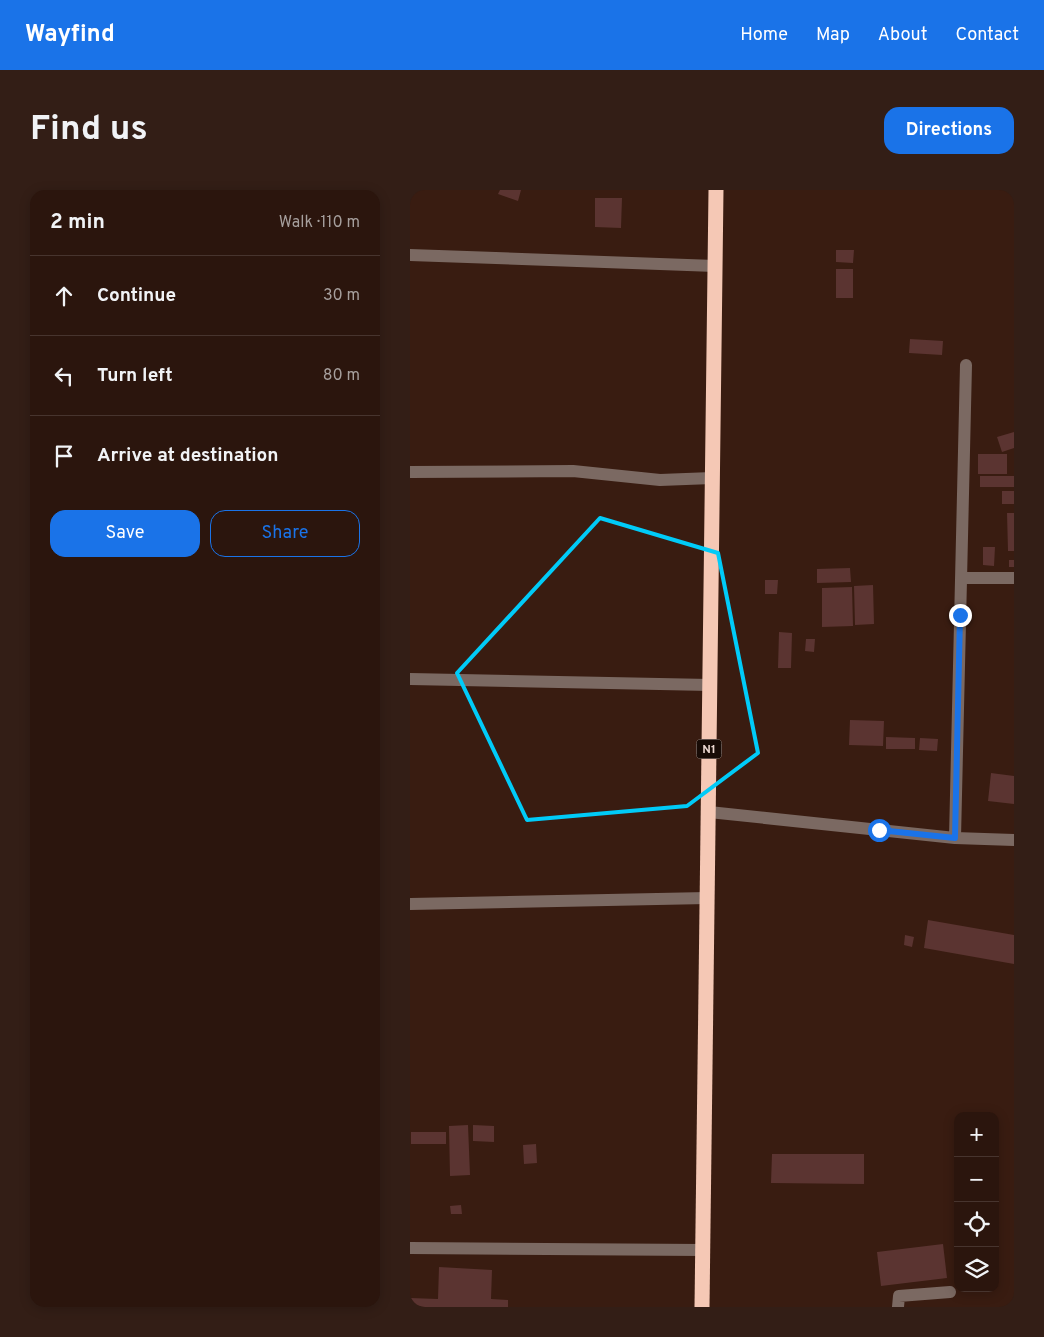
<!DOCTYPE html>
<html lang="en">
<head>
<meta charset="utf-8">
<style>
	body { margin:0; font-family:Overpass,sans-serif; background:#331e16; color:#f1f3f6 }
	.controls { position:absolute; right:15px; bottom:15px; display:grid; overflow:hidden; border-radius:10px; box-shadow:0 2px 12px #0003 }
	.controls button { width:45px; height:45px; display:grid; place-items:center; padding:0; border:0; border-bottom:1px solid #47342e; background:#2b150d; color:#f1f3f6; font:25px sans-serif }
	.stop { position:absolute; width:15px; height:15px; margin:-11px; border:4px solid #1a73e8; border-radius:50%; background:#fff }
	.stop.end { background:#1a73e8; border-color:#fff; box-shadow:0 1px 5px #0008 }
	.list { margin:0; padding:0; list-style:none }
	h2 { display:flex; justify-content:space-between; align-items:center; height:65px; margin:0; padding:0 20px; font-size:21px }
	h2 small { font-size:16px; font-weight:400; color:#a69f9d }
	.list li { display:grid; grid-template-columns:32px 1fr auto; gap:15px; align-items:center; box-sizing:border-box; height:80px; padding:0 20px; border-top:1px solid #47342e }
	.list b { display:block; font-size:19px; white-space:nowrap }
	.list em { font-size:16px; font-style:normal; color:#a69f9d }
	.actions { display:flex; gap:10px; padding:15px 20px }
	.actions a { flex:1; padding:11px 0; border:1px solid #1a73e8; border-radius:15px; text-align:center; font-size:18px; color:#1a73e8 }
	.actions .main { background:#1a73e8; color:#fff }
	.icon { flex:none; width:28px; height:28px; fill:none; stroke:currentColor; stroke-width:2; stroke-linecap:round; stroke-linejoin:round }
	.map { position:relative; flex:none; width:604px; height:1117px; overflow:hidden; border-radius:15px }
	header { display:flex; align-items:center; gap:30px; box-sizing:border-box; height:70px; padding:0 25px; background:#1a73e8; color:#fff }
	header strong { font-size:24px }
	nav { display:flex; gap:28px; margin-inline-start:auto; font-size:18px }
	.intro { display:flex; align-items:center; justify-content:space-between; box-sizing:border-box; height:120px; padding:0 30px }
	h1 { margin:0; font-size:35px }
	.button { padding:12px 22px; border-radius:15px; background:#1a73e8; color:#fff; font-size:18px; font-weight:700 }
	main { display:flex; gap:30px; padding:0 30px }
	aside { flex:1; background:#2b150d; border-radius:15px; box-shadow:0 2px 12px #0003 }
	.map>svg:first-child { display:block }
	.building { fill:#5b3431 }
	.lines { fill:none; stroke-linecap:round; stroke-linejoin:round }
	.minor { stroke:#7b6962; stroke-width:12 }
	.highway { stroke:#f5c8b5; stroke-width:15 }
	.route { stroke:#1a73e8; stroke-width:6 }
	.marked { fill:none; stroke:#00cbf8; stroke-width:4; stroke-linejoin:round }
	.labels { text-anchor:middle; stroke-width:4; stroke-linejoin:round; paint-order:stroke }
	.shield { fill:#170b06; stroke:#ab9993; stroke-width:1 }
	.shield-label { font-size:12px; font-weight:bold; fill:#ead6cf }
</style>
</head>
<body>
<header>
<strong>Wayfind</strong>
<nav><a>Home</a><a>Map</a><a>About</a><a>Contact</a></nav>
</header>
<div class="intro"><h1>Find us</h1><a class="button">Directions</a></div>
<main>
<aside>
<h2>2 min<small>Walk · 110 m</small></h2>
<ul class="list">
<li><svg class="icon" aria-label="ahead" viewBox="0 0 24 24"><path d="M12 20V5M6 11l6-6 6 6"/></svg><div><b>Continue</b></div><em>30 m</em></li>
<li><svg class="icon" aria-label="left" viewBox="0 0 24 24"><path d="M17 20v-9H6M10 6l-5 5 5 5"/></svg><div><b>Turn left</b></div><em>80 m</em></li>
<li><svg class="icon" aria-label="arrive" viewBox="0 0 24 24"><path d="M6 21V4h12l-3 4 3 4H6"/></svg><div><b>Arrive at destination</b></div></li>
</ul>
<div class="actions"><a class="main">Save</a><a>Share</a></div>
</aside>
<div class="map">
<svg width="604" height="1117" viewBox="0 0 604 1117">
	<rect width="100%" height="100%" fill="#391c11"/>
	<!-- building -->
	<path class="building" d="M90,0h21l-3,11 -20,-7z
		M185,8h27l-1,30 -26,-1z
		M426,60h18l-1,13 -17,-1z
		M426,79h17v29h-17z
		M500,149l33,2 -1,14 -33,-2z
		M604,242v16l-12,4 -5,-15z
		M568,264h29v20h-29z
		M570,286h34v11h-34z
		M592,301h12v13h-12z
		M597,323h7v38h-6z
		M573,357h12l-1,19 -11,-1z
		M599,370h5v7h-5z
		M440,378l1,14 -34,1v-14z
		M355,390h13l-1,14h-12z
		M463,395l1,39 -19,1 -1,-39z
		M442,397l1,39 -31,1v-39z
		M369,442l13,1 -1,35h-13z
		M396,449h9l-1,13 -9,-1z
		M440,530l34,1 -1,25 -34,-1z
		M476,547l29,1v11h-29z
		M510,548l18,1 -1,12 -18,-1z
		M581,583l23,3v28l-26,-3z
		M518,730l86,15v29l-90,-16z
		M495,745l9,2 -2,10 -8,-2z
		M58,935l2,50 -20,1 -1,-50z
		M63,935l21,1v16l-21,-1z
		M1,942h35v12h-35z
		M126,954l1,19 -13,1 -1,-19z
		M362,964h92v30l-93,-1z
		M51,1015l1,9h-11l-1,-8z
		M533,1054l4,34 -66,8 -4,-34z
		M29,1077l53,3 -1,29 17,1v7h-98v-9l28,1z"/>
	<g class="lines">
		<!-- minor -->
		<path class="minor" d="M0,65l305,11
			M0,282l163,-1 87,9 52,-2
			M551,388h53
			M0,489l300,6
			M299,622l246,26 59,2
			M545,648l11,-473
			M0,714l297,-6
			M0,1058l293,2
			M488,1117l1,-11 51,-4"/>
		<!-- highway -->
		<path class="highway" d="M292,1117l14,-1117"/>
	</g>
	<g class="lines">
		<!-- route -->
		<path class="route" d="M469,640l76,8 5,-223"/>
	</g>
	<!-- marked area -->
	<path class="marked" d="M190,328l118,35 40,200 -71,53 -160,14 -70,-147z"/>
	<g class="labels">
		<!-- shield labels -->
		<rect class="shield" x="286.5" y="549.5" width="25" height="19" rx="4"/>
		<g class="shield-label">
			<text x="299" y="563">N1</text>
		</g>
	</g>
</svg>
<div class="controls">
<button>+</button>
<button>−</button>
<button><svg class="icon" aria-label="locate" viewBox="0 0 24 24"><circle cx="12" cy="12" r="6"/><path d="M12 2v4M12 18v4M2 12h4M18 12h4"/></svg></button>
<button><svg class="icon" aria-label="layers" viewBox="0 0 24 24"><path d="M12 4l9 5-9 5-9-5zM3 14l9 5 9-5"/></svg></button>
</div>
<div class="stop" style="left:469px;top:640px"></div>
<div class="stop end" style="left:550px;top:425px"></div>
</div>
</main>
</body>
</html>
